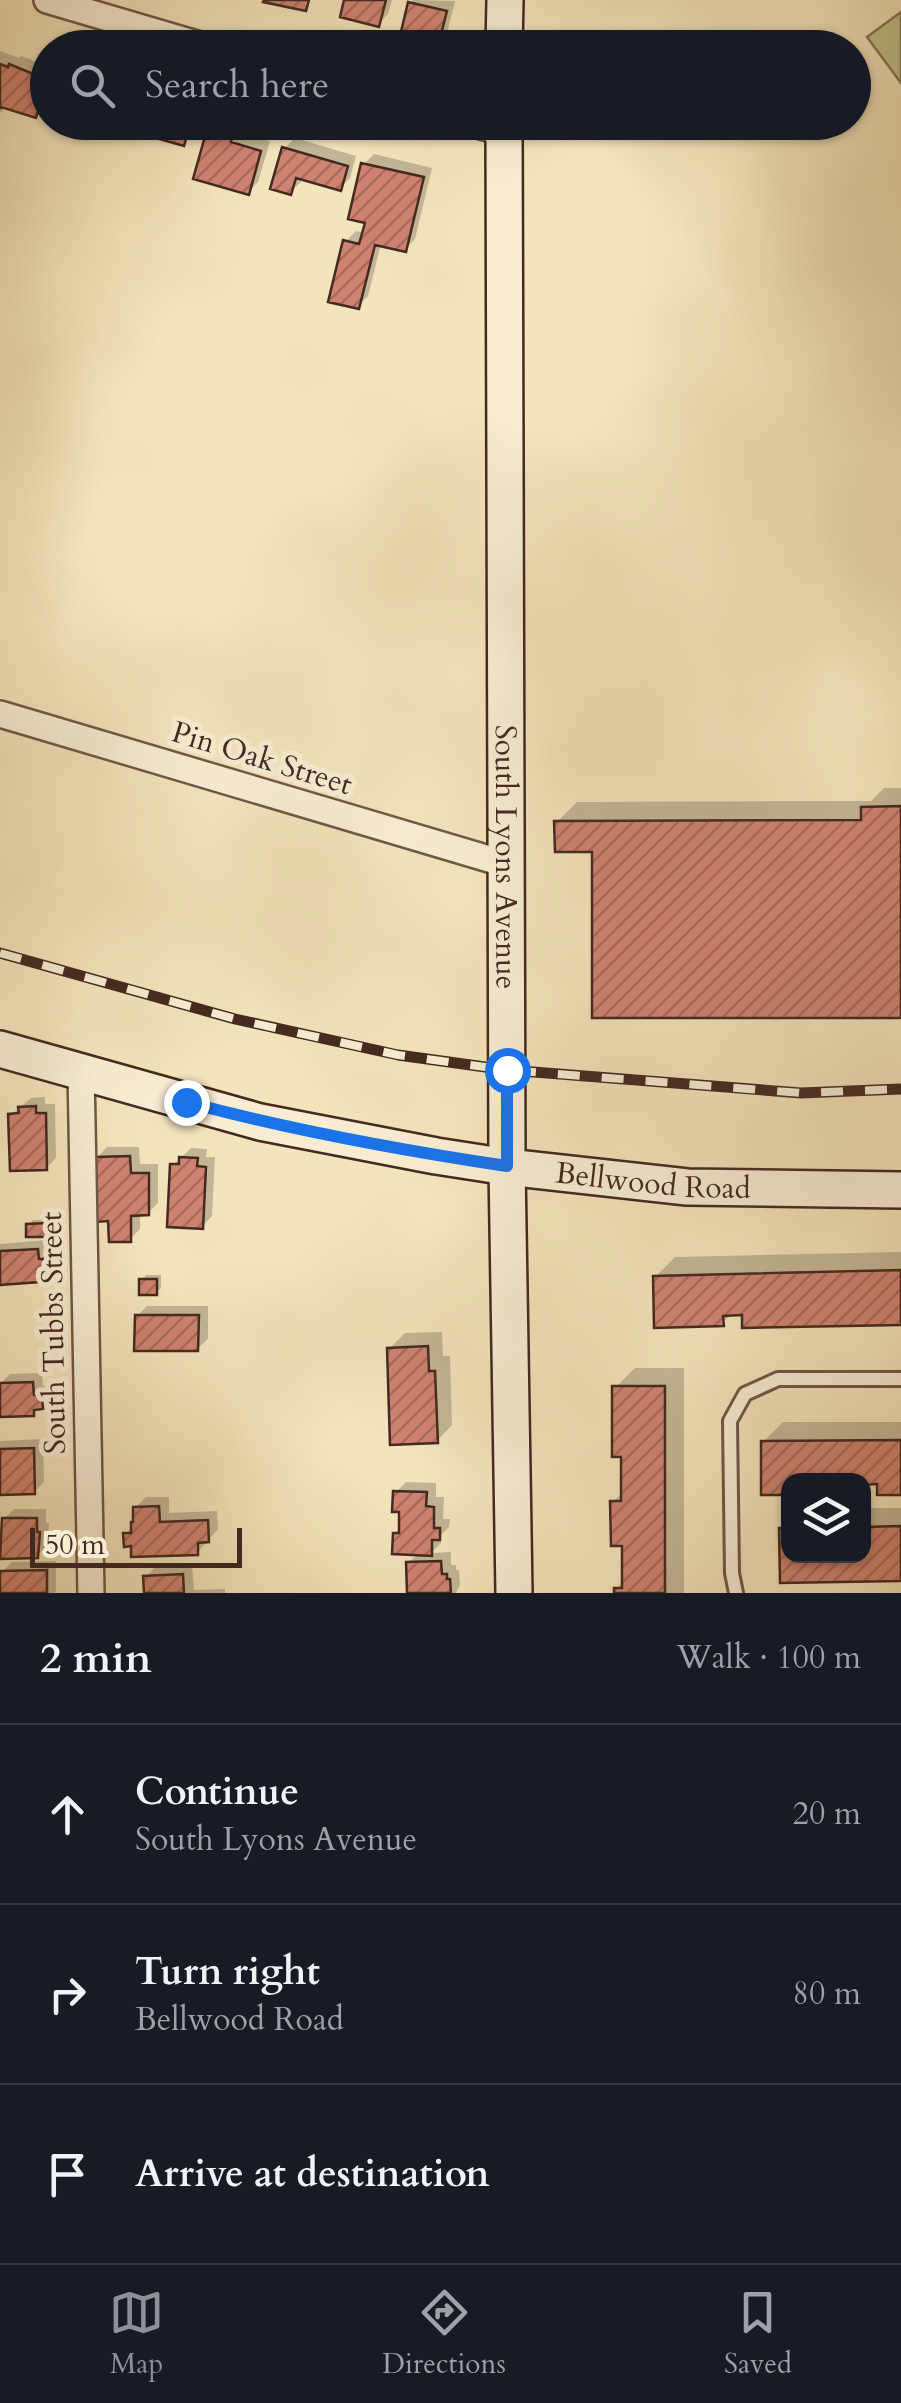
<!DOCTYPE html>
<html lang="en">
<head>
<meta charset="utf-8">
<style>
  :root { --surface:#171b24; --page:#242831; --text:#f1f3f6; --muted:#9ea1a6; --line:#363941; --accent:#8c9099 }
  body { margin:0; font-family:Cardo,serif; background:var(--page); color:var(--text) }
  .controls { position:absolute; right:30px; bottom:30px; display:grid; overflow:hidden; border-radius:20px; box-shadow:0 2px 8px #0004 }
  .controls button { width:90px; height:90px; display:grid; place-items:center; padding:0; border:0; border-bottom:2px solid var(--line); background:var(--surface); color:var(--text); font:50px sans-serif }
  .scale { position:absolute; left:30px; bottom:25px; width:212px; box-sizing:border-box; padding-left:10px; border:5px solid #43291f; border-top:0; font-size:28px; line-height:35px; white-space:nowrap; color:#43291f; -webkit-text-stroke:8px #f8edd3; paint-order:stroke }
  .stop { position:absolute; width:30px; height:30px; margin:-22px; border:8px solid #1a73e8; border-radius:50%; background:#fff }
  .stop.end { background:#1a73e8; border-color:#fff; box-shadow:0 2px 10px #0008 }
  .list { margin:0; padding:0; list-style:none }
  h2 { display:flex; justify-content:space-between; align-items:center; height:130px; margin:0; padding:0 40px; font-size:42px }
  h2 small { font-size:32px; font-weight:400; color:var(--muted) }
  .list li { display:grid; grid-template-columns:65px 1fr auto; gap:30px; align-items:center; box-sizing:border-box; height:180px; padding:0 40px; border-top:2px solid var(--line) }
  .list b { display:block; font-size:38px; white-space:nowrap }
  .list p { margin:0; font-size:32px; white-space:nowrap; color:var(--muted) }
  .list em { font-size:32px; font-style:normal; color:var(--muted) }
  .icon { flex:none; width:55px; height:55px; fill:none; stroke:currentColor; stroke-width:2; stroke-linecap:round; stroke-linejoin:round }
  .map { position:relative; flex:none; width:901px; height:1593px; overflow:hidden }
  .search { position:absolute; background:var(--surface); box-shadow:0 2px 8px #0004; left:30px; right:30px; top:30px; height:110px; display:flex; align-items:center; gap:25px; box-sizing:border-box; padding:0 35px; border-radius:55px; color:var(--muted); font-size:38px }
  .sheet { height:670px; background:var(--surface) }
  nav { display:flex; justify-content:space-around; align-items:center; box-sizing:border-box; height:140px; border-top:2px solid var(--line); background:var(--surface); font-size:28px; color:var(--muted) }
  nav a { display:grid; justify-items:center; gap:5px }
  nav .on { color:var(--accent) }
  .map>svg:first-child { display:block }
  .garden { fill:#c2c28c; stroke:#827656; stroke-width:2.5 }
  .shadow { fill:#0003 }
  .building { fill:url(#building-hatch); stroke:#43291f; stroke-width:2.5 }
  .lines { fill:none; stroke-linecap:round; stroke-linejoin:round }
  .lane-casing { stroke:#6f5846; stroke-width:18 }
  .street-casing { stroke:#6f5846; stroke-width:30 }
  .secondary-casing { stroke:#43291f; stroke-width:40 }
  .lane { stroke:#f8edd3; stroke-width:12 }
  .street { stroke:#f8edd3; stroke-width:25 }
  .secondary { stroke:#f8edd3; stroke-width:35 }
  .rail-casing { stroke:#43291f; stroke-width:11 }
  .rail { stroke:#f8edd3; stroke-width:8; stroke-dasharray:22; stroke-linecap:butt }
  .route { stroke:#1a73e8; stroke-width:12 }
  .labels { text-anchor:middle; stroke-width:10; stroke-linejoin:round; paint-order:stroke }
  .street-label { font-size:30px; fill:#43291f; stroke:#f8edd3 }
</style>
</head>
<body>
<div class="map">
<svg width="901" height="1593" viewBox="0 0 901 1593">
  <defs>
    <pattern id="building-hatch" width="6" height="6" patternUnits="userSpaceOnUse" patternTransform="scale(2.5)"><rect width="6" height="6" fill="#cf8371"/><path d="M-1 1l2-2M0 6l6-6M5 7l2-2" fill="none" stroke="#aa6b5c"/></pattern>
  </defs>
  <rect width="100%" height="100%" fill="#f4e4bc"/>
  <filter id="stains"><feTurbulence type="fractalNoise" baseFrequency=".002" numOctaves="4"/><feColorMatrix values="0 0 0 0 .2 0 0 0 0 .09 0 0 0 0 .02 0 0 0 .5 -.17"/></filter>
  <radialGradient id="worn" r=".72"><stop offset=".6" stop-color="#630" stop-opacity="0"/><stop offset="1" stop-color="#630" stop-opacity=".3"/></radialGradient>
  <path class="garden" d="M 901,12 L 901,83 L 867,37 Z"/>
  <path class="shadow" d="M 347,0 L 392,0 L 388,14 L 378,24 Z
    M 413,0 L 455,1 L 447,33 L 437,43 L 411,3 Z
    M 0,51 L 19,58 L 21,56 L 48,66 L 48,100 L 46,105 L 35,115 L 5,108 L 0,113 Z
    M 127,122 L 197,122 L 194,133 L 184,143 Z
    M 211,122 L 242,122 L 239,133 L 270,141 L 258,182 L 248,192 Z
    M 295,138 L 356,156 L 350,178 L 340,188 L 302,177 L 301,182 L 290,192 L 285,148 Z
    M 374,154 L 432,168 L 415,239 L 405,249 L 381,244 L 368,296 L 358,306 L 346,241 L 356,231 L 365,233 L 368,221 L 364,164 Z
    M 884,788 L 901,788 L 901,1015 L 594,849 L 557,822 L 577,802 L 871,801 Z
    M 45,1097 L 45,1104 L 55,1104 L 56,1158 L 46,1168 L 11,1115 L 31,1098 Z
    M 107,1147 L 139,1147 L 140,1164 L 158,1164 L 158,1203 L 148,1213 L 140,1213 L 140,1229 L 130,1239 L 97,1158 Z
    M 191,1148 L 207,1149 L 206,1157 L 215,1157 L 212,1216 L 202,1226 L 173,1165 Z
    M 33,1220 L 51,1220 L 51,1230 L 47,1234 L 29,1225 Z
    M 47,1240 L 48,1250 L 53,1250 L 53,1258 L 48,1262 L 49,1270 L 39,1280 L 0,1282 L 0,1244 Z
    M 901,1252 L 901,1322 L 744,1312 L 733,1313 L 722,1323 L 655,1277 L 675,1257 Z
    M 146,1275 L 161,1275 L 161,1288 L 156,1293 L 142,1280 Z
    M 147,1306 L 208,1306 L 208,1339 L 197,1349 L 137,1316 Z
    M 442,1332 L 443,1356 L 450,1356 L 452,1425 L 437,1441 L 389,1349 L 405,1333 Z
    M 635,1368 L 684,1368 L 684,1593 L 616,1593 L 616,1589 L 624,1581 L 624,1543 L 613,1502 L 624,1491 L 624,1455 L 615,1388 Z
    M 42,1373 L 43,1386 L 51,1386 L 52,1397 L 33,1413 L 0,1384 L 10,1374 Z
    M 783,1422 L 901,1422 L 901,1493 L 880,1482 L 864,1480 L 788,1480 L 788,1492 L 764,1492 L 763,1442 Z
    M 43,1439 L 44,1482 L 34,1492 L 0,1493 L 0,1441 Z
    M 406,1482 L 436,1483 L 436,1497 L 444,1497 L 443,1519 L 450,1519 L 449,1527 L 441,1535 L 441,1543 L 431,1553 L 451,1552 L 451,1565 L 456,1565 L 456,1570 L 459,1570 L 460,1585 L 456,1593 L 410,1593 L 408,1563 L 419,1553 L 395,1534 L 401,1528 L 402,1510 L 396,1492 Z
    M 146,1497 L 169,1497 L 169,1513 L 217,1511 L 218,1529 L 197,1553 L 133,1544 L 126,1534 L 133,1526 L 135,1508 Z
    M 864,1508 L 901,1508 L 901,1578 L 782,1580 L 782,1529 L 788,1522 L 788,1556 L 864,1556 Z
    M 14,1509 L 46,1509 L 46,1523 L 49,1523 L 47,1545 L 37,1556 L 0,1556 L 0,1531 L 4,1530 L 4,1519 Z
    M 56,1561 L 56,1591 L 54,1593 L 2,1593 L 2,1572 L 12,1562 Z
    M 192,1565 L 194,1590 L 225,1589 L 225,1593 L 146,1593 L 146,1577 L 156,1566 Z"/>
  <path class="building" d="M 264,0 L 309,0 L 306,11 L 263,2 Z
    M 344,0 L 386,0 L 379,27 L 340,17 Z
    M 408,2 L 447,11 L 438,46 L 400,36 Z
    M 0,64 L 8,67 L 9,64 L 48,80 L 36,118 L 1,107 L 0,109 Z
    M 125,122 L 191,122 L 184,146 L 123,129 Z
    M 209,122 L 236,122 L 231,142 L 261,151 L 249,195 L 193,179 Z
    M 282,147 L 348,166 L 341,191 L 296,178 L 291,195 L 270,189 Z
    M 361,163 L 424,177 L 406,252 L 375,245 L 359,309 L 328,302 L 343,240 L 359,244 L 365,223 L 348,219 Z
    M 901,806 L 901,1018 L 592,1018 L 592,852 L 555,852 L 554,821 L 861,820 L 861,807 Z
    M 36,1106 L 36,1113 L 46,1113 L 47,1170 L 10,1171 L 8,1114 L 19,1113 L 18,1107 Z
    M 130,1156 L 131,1173 L 149,1173 L 149,1215 L 131,1216 L 131,1242 L 109,1242 L 108,1221 L 96,1222 L 95,1157 Z
    M 179,1157 L 198,1158 L 197,1166 L 206,1167 L 203,1229 L 167,1227 L 170,1164 L 179,1164 Z
    M 47,1223 L 48,1237 L 26,1237 L 26,1224 Z
    M 38,1249 L 39,1259 L 43,1259 L 44,1270 L 39,1271 L 40,1282 L 0,1285 L 0,1251 Z
    M 901,1270 L 901,1325 L 742,1328 L 742,1315 L 723,1316 L 724,1326 L 654,1328 L 653,1276 Z
    M 139,1279 L 157,1279 L 157,1295 L 139,1295 Z
    M 135,1315 L 199,1315 L 198,1351 L 134,1351 Z
    M 428,1346 L 429,1371 L 435,1371 L 438,1443 L 390,1445 L 387,1348 Z
    M 33,1382 L 34,1395 L 42,1395 L 43,1409 L 34,1410 L 34,1416 L 0,1417 L 0,1383 Z
    M 612,1386 L 665,1386 L 665,1593 L 614,1593 L 614,1588 L 622,1588 L 622,1546 L 611,1546 L 610,1501 L 621,1501 L 621,1457 L 612,1457 Z
    M 901,1440 L 901,1495 L 877,1495 L 877,1484 L 864,1485 L 864,1480 L 788,1480 L 788,1495 L 761,1495 L 761,1441 Z
    M 34,1448 L 35,1494 L 0,1495 L 0,1449 Z
    M 393,1491 L 427,1492 L 426,1506 L 434,1507 L 434,1528 L 440,1528 L 440,1540 L 432,1540 L 432,1556 L 392,1554 L 393,1533 L 399,1533 L 399,1512 L 392,1512 Z
    M 159,1506 L 160,1522 L 208,1520 L 209,1542 L 198,1543 L 198,1555 L 131,1557 L 131,1546 L 124,1547 L 123,1533 L 131,1533 L 131,1522 L 133,1522 L 133,1507 Z
    M 2,1518 L 37,1518 L 37,1532 L 40,1532 L 38,1558 L 0,1559 Z
    M 901,1526 L 901,1581 L 780,1583 L 779,1528 L 788,1528 L 788,1556 L 864,1556 L 864,1527 Z
    M 441,1561 L 442,1574 L 447,1574 L 447,1579 L 450,1579 L 451,1593 L 407,1593 L 406,1562 Z
    M 47,1570 L 47,1593 L 0,1593 L 0,1571 Z
    M 183,1574 L 184,1593 L 144,1593 L 143,1576 Z"/>
  <g class="lines">
    <g class="lane-casing">
      <path id="lane" d="M 736,1593 L 732,1573 L 730,1421 L 745,1394 L 778,1379 L 901,1379"/>
    </g>
    <g class="street-casing">
      <path id="street" d="M 47,0 L 210,48
        M 468,122 L 504,133
        M 0,714 L 506,864
        M 81,1072 L 91,1593"/>
    </g>
    <g class="secondary-casing">
      <g id="secondary">
        <path d="M 504,48 L 505,0"/>
        <path id="s1" d="M 504,122 L 507,1167 L 514,1593"/>
        <path id="s2" d="M 0,1049 L 260,1122 L 436,1156 L 507,1167 L 687,1187 L 901,1190"/>
      </g>
    </g>
    <use href="#lane" class="lane"/>
    <use href="#street" class="street"/>
    <use href="#secondary" class="secondary"/>
    <g class="rail-casing">
      <path id="rail" d="M 0,953 L 235,1019 L 398,1055 L 507,1070 L 801,1093 L 901,1089"/>
    </g>
    <use href="#rail" class="rail"/>
  </g>
  <g class="lines">
    <path class="route" d="M 186,1102 C 292,1130 399,1150 507,1166 L 507,1070"/>
  </g>
  <g class="labels">
    <g class="street-label">
      <text transform="translate(262 758) rotate(17)" y="10">Pin Oak Street</text>
      <text dy="10" stroke="none"><textPath href="#s1" startOffset="735">South Lyons Avenue</textPath></text>
      <text dy="10" stroke="none"><textPath href="#s2" startOffset="668">Bellwood Road</textPath></text>
      <text transform="translate(53 1333) rotate(-91)" y="10">South Tubbs Street</text>
    </g>
  </g>
  <rect width="100%" height="100%" filter="url(#stains)"/>
  <rect width="100%" height="100%" fill="url(#worn)"/>
</svg>
<div class="controls">
<button><svg class="icon" aria-label="layers" viewBox="0 0 24 24"><path d="M12 4l9 5-9 5-9-5zM3 14l9 5 9-5"/></svg></button>
</div>
<div class="scale">50 m</div>
<div class="stop" style="left:507px;top:1070px"></div>
<div class="stop end" style="left:186px;top:1102px"></div>
<div class="search"><svg class="icon" aria-label="search" viewBox="0 0 24 24"><circle cx="10" cy="10" r="6"/><path d="M15 15l6 6"/></svg>Search here</div>
</div>
<section class="sheet">
<h2>2 min<small>Walk · 100 m</small></h2>
<ul class="list">
<li><svg class="icon" aria-label="ahead" viewBox="0 0 24 24"><path d="M12 20V5M6 11l6-6 6 6"/></svg><div><b>Continue</b><p>South Lyons Avenue</p></div><em>20 m</em></li>
<li><svg class="icon" aria-label="right" viewBox="0 0 24 24"><path d="M7 20v-9h11M14 6l5 5-5 5"/></svg><div><b>Turn right</b><p>Bellwood Road</p></div><em>80 m</em></li>
<li><svg class="icon" aria-label="arrive" viewBox="0 0 24 24"><path d="M6 21V4h12l-3 4 3 4H6"/></svg><div><b>Arrive at destination</b></div></li>
</ul>
</section>
<nav>
<a class="on"><svg class="icon" aria-label="map" viewBox="0 0 24 24"><path d="M3 6l6-2 6 2 6-2v14l-6 2-6-2-6 2zM9 4v14M15 6v14"/></svg>Map</a>
<a><svg class="icon" aria-label="directions" viewBox="0 0 24 24"><path d="M12 3l9 9-9 9-9-9zM9 14v-3h6M13 9l2 2-2 2"/></svg>Directions</a>
<a><svg class="icon" aria-label="saved" viewBox="0 0 24 24"><path d="M7 4h10v16l-5-4-5 4z"/></svg>Saved</a>
</nav>
</body>
</html>
